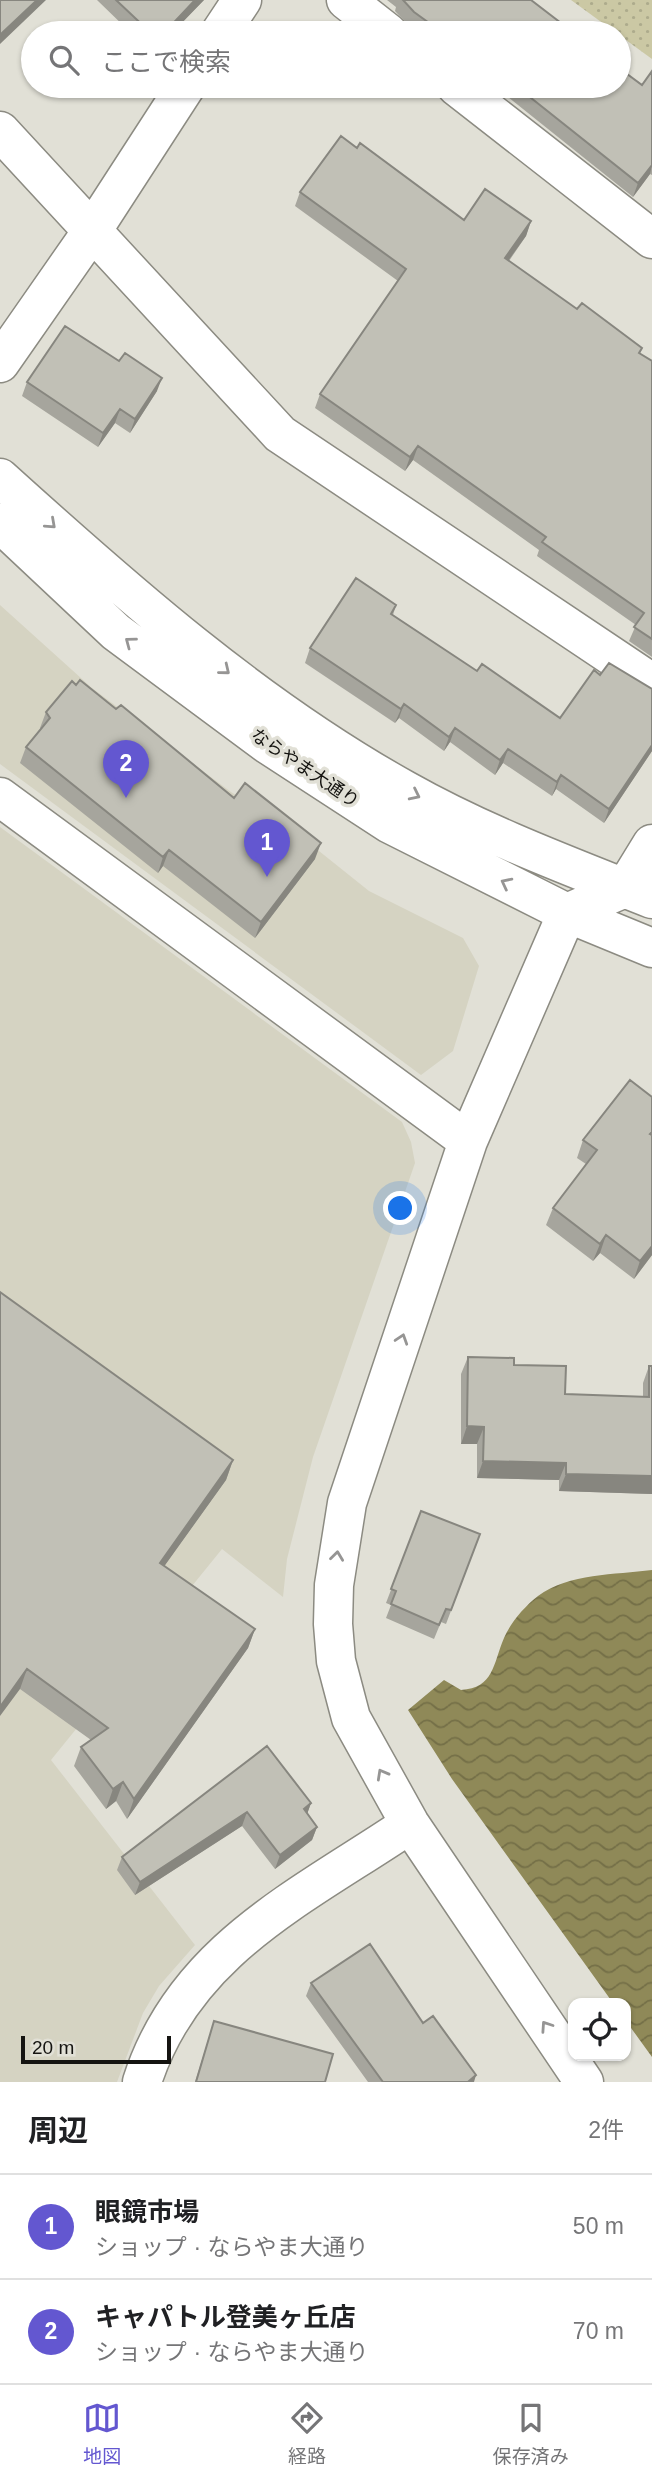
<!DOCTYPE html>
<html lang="ja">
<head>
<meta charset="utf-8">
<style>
  :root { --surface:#fff; --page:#f2f2f2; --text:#202124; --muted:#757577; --line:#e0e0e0; --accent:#6357d0 }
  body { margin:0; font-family:Arial,"Noto Sans JP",sans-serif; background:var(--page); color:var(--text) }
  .controls { position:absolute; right:21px; bottom:21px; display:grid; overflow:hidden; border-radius:14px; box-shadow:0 2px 5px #0004 }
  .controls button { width:63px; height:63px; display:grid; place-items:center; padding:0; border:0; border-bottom:2px solid var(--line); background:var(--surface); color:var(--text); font:35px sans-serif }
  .scale { position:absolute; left:21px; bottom:18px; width:150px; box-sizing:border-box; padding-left:7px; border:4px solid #151411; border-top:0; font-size:19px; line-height:24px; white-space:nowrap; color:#151411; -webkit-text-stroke:5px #e1e0d6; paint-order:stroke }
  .you { position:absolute; left:401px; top:1209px; width:24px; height:24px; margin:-18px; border:5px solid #fff; border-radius:50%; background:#1a73e8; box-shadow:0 0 0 10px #1a73e833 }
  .badge { display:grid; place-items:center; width:46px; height:46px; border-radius:50%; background:var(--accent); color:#fff; font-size:23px; font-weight:700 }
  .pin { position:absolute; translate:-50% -58px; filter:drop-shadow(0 2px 4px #0008) }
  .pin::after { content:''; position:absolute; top:37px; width:24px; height:21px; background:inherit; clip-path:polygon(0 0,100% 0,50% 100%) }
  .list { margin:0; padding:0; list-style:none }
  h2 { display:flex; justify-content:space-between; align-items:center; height:91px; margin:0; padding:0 28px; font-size:30px }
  h2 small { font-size:23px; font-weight:400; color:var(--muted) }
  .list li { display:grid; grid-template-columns:46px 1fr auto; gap:21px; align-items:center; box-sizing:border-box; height:105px; padding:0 28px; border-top:2px solid var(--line) }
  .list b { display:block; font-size:26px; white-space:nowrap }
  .list p { margin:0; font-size:23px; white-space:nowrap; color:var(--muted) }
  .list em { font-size:23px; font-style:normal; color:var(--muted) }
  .icon { flex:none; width:38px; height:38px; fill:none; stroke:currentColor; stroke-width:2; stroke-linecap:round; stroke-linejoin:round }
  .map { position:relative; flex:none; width:652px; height:2082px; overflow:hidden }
  .search { position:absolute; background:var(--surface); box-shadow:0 2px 5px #0004; left:21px; right:21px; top:21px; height:77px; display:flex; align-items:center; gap:18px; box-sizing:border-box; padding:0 24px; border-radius:38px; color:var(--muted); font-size:26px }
  .sheet { height:301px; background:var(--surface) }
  nav { display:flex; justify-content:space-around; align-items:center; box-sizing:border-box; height:98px; border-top:2px solid var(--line); background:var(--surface); font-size:19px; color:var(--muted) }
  nav a { display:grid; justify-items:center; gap:4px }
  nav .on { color:var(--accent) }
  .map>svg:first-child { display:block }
  .built { fill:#d5d3c2 }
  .green { fill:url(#green-dots) }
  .water { fill:url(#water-waves) }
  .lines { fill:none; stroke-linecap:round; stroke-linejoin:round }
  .minor-casing { stroke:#8c8b82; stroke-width:41 }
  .minor { stroke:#fff; stroke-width:38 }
  .wall { fill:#a6a59d }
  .shaded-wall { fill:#87867f }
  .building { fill:#c1c0b6; stroke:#87867f; stroke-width:2 }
  .oneway { stroke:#969594 }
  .labels { text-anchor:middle; stroke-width:7; stroke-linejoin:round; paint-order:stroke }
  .street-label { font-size:18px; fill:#151411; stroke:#e1e0d6 }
</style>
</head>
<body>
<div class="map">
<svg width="652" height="2082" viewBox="0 0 652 2082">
  <defs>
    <pattern id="green-dots" width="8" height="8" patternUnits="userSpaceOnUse" patternTransform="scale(1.75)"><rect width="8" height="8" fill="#cbc8a4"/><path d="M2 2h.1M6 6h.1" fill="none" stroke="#adab8c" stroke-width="1.8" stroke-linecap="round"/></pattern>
    <pattern id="water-waves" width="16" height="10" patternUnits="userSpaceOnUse" patternTransform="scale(1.75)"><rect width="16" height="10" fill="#8f8958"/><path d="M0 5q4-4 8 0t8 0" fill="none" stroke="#746f47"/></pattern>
  </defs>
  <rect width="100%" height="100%" fill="#e1e0d6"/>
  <path class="built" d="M 0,605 L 92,688 L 231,792 L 299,835 L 369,891 L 463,938 L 479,966 L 453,1051 L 421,1075 L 0,764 Z
    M 0,827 L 402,1122 L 411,1142 L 415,1163 L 313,1457 L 287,1559 L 283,1597 L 222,1549 L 51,1760 L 195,1945 L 159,1986 L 143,2013 L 117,2082 L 0,2082 Z"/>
  <path class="green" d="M 571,0 L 652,0 L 652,59 Z"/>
  <path class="water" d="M 652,1570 L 652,2057 L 626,2021 L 626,2003 L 613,2003 L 452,1779 L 408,1710 L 444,1680 L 461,1690 C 494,1688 493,1664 504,1638 C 511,1622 524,1607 538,1596 C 569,1573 615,1575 652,1570 Z"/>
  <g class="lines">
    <g class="minor-casing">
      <path id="minor" d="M 346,0 L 388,33
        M 220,33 L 242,0
        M 456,86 L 652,239
        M 0,131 L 280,434 L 652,683
        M 0,363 L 92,231 L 186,86
        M 0,478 C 126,592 256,707 405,790 C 483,834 569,866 652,899
        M 0,523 L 116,632 L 267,744 L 390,824 L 567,913 L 652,948
        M 0,797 L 468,1141
        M 142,2082 C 184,1950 302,1897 410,1824
        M 584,2082 L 410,1824 L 351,1718 L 336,1661 L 333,1624 L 334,1585 L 347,1503 L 468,1141 L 567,913 L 625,888 L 652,844"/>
    </g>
    <use href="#minor" class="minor"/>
  </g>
  <path class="wall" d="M 97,0 L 204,0 L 172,33 L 131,33 Z
    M 387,0 L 531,0 L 574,33 L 419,33 L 409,26 L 395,11 L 396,7 Z
    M 652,71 L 652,175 L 650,174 L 633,197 L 508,97 L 492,86 L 642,85 Z
    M 357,148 L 464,220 L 531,221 L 526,236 L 509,261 L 577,309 L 642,348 L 640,354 L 652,361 L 652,657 L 629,641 L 636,625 L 537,556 L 539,550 L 413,460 L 405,471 L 315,408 L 320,394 L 398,281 L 295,206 L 300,192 Z
    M 27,382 L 157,391 L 130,433 L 115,423 L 98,447 L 22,396 Z
    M 396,605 L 393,615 L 477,671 L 560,718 L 600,675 L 652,751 L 604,823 L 556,789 L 552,796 L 503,763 L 495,775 L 450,742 L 444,751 L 399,718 L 395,723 L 305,663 L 310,648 Z
    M 76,685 L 116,709 L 315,859 L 255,938 L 163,866 L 158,873 L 20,763 L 26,747 L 41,729 L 40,728 L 46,712 Z
    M 652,1097 L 652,1255 L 634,1279 L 600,1253 L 593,1261 L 546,1225 L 553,1208 L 586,1164 L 577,1158 L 583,1140 Z
    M 0,1292 L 233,1460 L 226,1480 L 164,1566 L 255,1629 L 248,1648 L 127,1819 L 116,1801 L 106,1809 L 74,1766 L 81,1747 L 91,1740 L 20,1689 Z
    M 468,1357 L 514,1365 L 565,1394 L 643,1397 L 643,1383 L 649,1366 L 652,1366 L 652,1494 L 559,1491 L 559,1480 L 477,1478 L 477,1444 L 461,1444 L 461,1374 Z
    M 421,1511 L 480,1534 L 446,1624 L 441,1622 L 434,1639 L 386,1618 L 391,1605 L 386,1603 Z
    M 267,1746 L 311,1803 L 307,1814 L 317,1827 L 312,1840 L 275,1869 L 242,1826 L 135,1895 L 117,1870 L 122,1857 Z
    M 311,1983 L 423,2023 L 474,2082 L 368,2082 L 306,1996 Z
    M 214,2021 L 325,2082 L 195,2082 Z"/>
  <path class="shaded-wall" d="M 37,0 L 46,0 L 0,44 L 0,35 Z
    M 195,0 L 204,0 L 172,33 L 164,33 Z
    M 652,165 L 650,174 L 633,197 L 638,183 Z
    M 531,221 L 526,236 L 500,272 L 505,258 Z
    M 162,378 L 157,391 L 130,433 L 135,419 Z
    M 120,409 L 115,423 L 98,447 L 103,433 Z
    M 418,446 L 413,460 L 405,471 L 410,457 Z
    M 404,704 L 399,718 L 395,723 L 401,709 Z
    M 455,728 L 450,742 L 444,751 L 449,737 Z
    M 652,745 L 652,751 L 604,823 L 609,809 Z
    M 508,749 L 503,763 L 495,775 L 500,760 Z
    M 561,775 L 556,789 L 552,796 L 557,782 Z
    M 321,843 L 315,859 L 255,938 L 261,922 Z
    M 169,850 L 163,866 L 158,873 L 163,857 Z
    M 606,1235 L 600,1253 L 593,1261 L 600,1244 Z
    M 652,1246 L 652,1255 L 634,1279 L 640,1261 Z
    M 467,1426 L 484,1427 L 477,1444 L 461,1444 Z
    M 233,1460 L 226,1480 L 153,1582 L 160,1563 Z
    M 483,1461 L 566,1463 L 559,1480 L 477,1478 Z
    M 566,1474 L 652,1476 L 652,1494 L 559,1491 Z
    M 255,1629 L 248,1648 L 127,1819 L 134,1799 Z
    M 27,1669 L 20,1689 L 0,1716 L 0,1707 Z
    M 123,1782 L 116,1801 L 106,1809 L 113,1789 Z
    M 311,1803 L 306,1817 L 304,1809 Z
    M 247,1812 L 242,1826 L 135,1895 L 140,1882 Z
    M 317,1827 L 312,1840 L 275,1869 L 280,1855 Z
    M 476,2075 L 474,2082 L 468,2082 L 469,2081 Z"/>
  <path class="building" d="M 0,0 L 37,0 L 0,35 Z
    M 116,0 L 195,0 L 164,33 L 151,33 Z
    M 403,0 L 531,0 L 574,33 L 443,33 L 414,12 Z
    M 619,68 L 642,85 L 652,71 L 652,165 L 638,183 L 516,86 L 619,86 Z
    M 341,136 L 357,148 L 360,143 L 464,220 L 485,189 L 531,221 L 505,258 L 577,309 L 582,303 L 642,348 L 639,353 L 652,361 L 652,639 L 634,627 L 644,613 L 542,542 L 546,537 L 418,446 L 410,457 L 320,394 L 406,269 L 300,192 Z
    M 65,326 L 119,361 L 125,353 L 162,378 L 135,419 L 120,409 L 103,433 L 27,382 Z
    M 356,578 L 396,605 L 391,614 L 477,671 L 482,664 L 560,718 L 594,670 L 600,675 L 609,663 L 652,689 L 652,745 L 609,809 L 561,775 L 557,782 L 508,749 L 500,760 L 455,728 L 449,737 L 404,704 L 401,709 L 310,648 Z
    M 80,680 L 116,709 L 121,705 L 234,798 L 245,783 L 321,843 L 261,922 L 169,850 L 163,857 L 26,747 L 50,718 L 46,712 L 72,681 L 76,685 Z
    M 630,1080 L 652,1097 L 652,1132 L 650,1134 L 652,1135 L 652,1246 L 640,1261 L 606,1235 L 600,1244 L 553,1208 L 597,1150 L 583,1140 Z
    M 0,1292 L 233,1460 L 160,1563 L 255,1629 L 134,1799 L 123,1782 L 113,1789 L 81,1747 L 108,1728 L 27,1669 L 0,1707 Z
    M 468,1357 L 514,1358 L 514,1365 L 566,1366 L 565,1394 L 649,1397 L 649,1366 L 652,1366 L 652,1476 L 566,1474 L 566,1463 L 483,1461 L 484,1427 L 467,1426 Z
    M 421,1511 L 480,1534 L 451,1610 L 446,1609 L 439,1625 L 391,1604 L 396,1591 L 391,1589 Z
    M 267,1746 L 311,1803 L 304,1809 L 317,1827 L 280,1855 L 247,1812 L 140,1882 L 122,1857 Z
    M 370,1944 L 423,2023 L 433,2016 L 476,2075 L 469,2081 L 470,2082 L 383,2082 L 311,1983 Z
    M 214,2021 L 333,2054 L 325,2082 L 196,2082 Z"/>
  <defs><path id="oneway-chevron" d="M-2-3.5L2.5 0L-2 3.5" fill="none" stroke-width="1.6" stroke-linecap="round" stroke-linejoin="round" transform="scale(1.75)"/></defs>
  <g class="oneway">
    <use href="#oneway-chevron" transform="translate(51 524) rotate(42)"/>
    <use href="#oneway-chevron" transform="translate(130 642) rotate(-143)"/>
    <use href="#oneway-chevron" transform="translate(225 670) rotate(39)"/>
    <use href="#oneway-chevron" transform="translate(415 795) rotate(26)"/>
    <use href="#oneway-chevron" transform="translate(506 883) rotate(-153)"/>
    <use href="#oneway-chevron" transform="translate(402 1339) rotate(-72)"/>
    <use href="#oneway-chevron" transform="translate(337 1556) rotate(-83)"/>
    <use href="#oneway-chevron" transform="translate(382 1774) rotate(-119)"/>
    <use href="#oneway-chevron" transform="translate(546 2026) rotate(-124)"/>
  </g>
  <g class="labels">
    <g class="street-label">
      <text transform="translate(305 768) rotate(34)" y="6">ならやま大通り</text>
    </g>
  </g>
</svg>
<div class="controls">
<button><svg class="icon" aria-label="locate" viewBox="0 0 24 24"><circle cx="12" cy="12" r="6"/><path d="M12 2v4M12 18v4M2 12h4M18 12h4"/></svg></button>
</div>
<div class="scale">20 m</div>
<div class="you"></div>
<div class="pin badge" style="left:267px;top:877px">1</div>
<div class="pin badge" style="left:126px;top:798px">2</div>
<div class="search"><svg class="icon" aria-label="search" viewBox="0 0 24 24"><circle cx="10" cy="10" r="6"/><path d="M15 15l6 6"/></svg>ここで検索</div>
</div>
<section class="sheet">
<h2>周辺<small>2件</small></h2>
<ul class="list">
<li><span class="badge">1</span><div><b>眼鏡市場</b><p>ショップ · ならやま大通り</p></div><em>50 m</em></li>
<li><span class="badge">2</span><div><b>キャパトル登美ヶ丘店</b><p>ショップ · ならやま大通り</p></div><em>70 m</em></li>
</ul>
</section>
<nav>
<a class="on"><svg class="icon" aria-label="map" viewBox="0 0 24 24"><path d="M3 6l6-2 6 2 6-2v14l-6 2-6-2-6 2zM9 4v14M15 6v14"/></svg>地図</a>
<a><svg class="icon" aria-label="directions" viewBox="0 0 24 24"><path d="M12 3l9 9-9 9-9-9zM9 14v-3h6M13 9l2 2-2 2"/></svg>経路</a>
<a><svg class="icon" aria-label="saved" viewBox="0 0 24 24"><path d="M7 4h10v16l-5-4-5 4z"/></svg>保存済み</a>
</nav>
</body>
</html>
